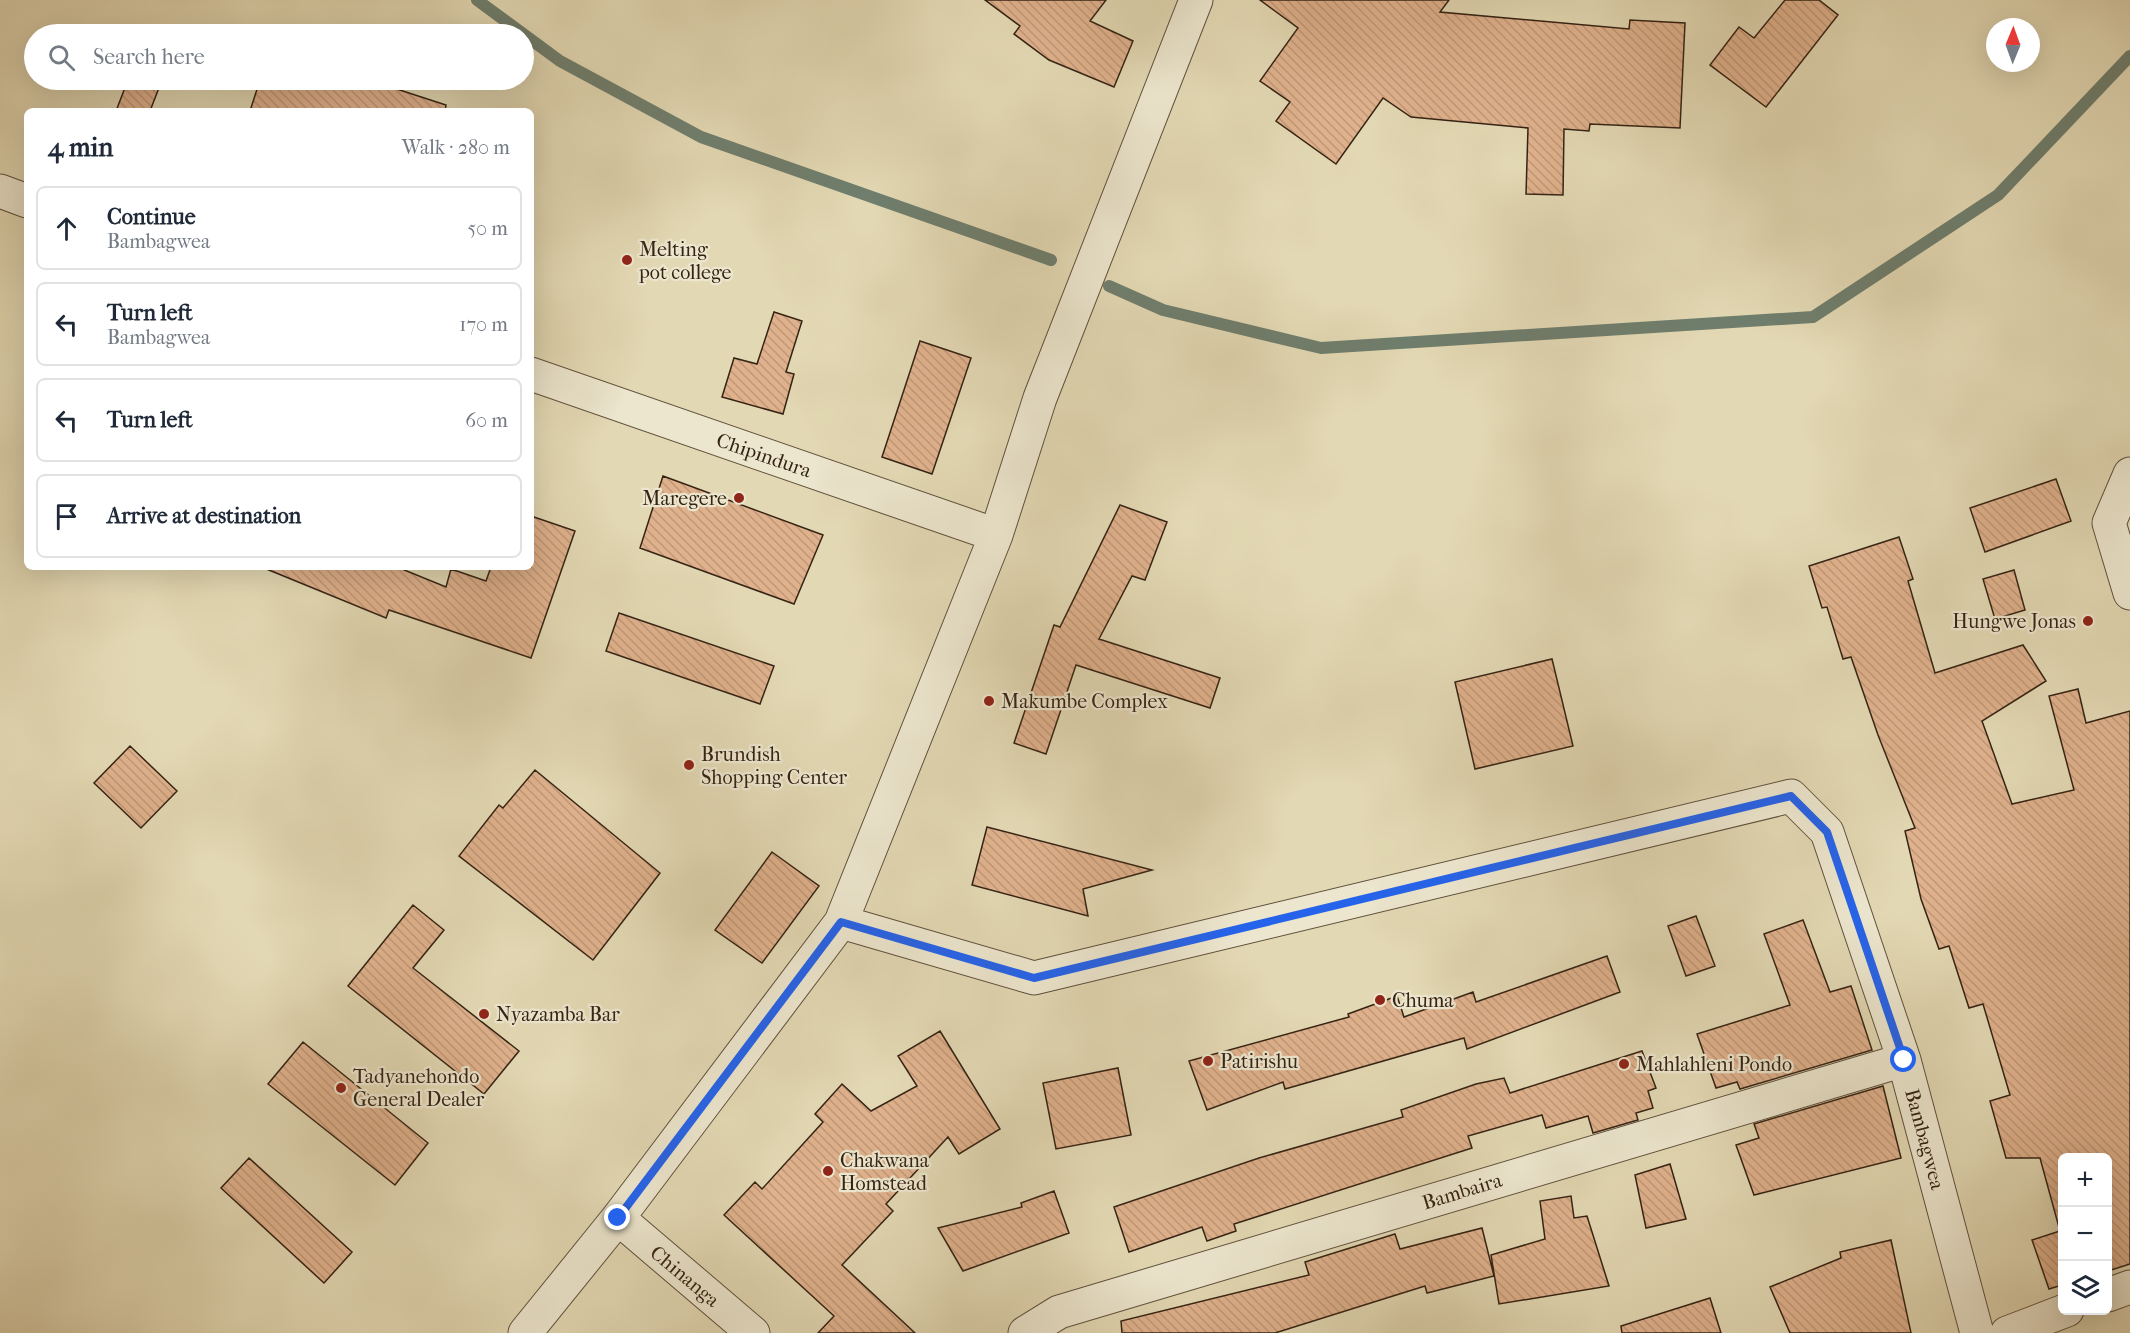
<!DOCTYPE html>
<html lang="en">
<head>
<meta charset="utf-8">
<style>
  :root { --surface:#fff; --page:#f6f6f7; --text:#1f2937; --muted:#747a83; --line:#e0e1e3 }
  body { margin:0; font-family:"IM FELL French Canon",serif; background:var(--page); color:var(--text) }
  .controls { position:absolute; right:18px; bottom:18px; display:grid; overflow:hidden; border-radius:9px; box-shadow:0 6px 24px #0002 }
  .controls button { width:54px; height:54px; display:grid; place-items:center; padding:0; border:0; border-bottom:2px solid var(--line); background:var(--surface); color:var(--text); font:30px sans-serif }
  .compass { position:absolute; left:1986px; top:18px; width:54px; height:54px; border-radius:50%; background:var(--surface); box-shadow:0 6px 24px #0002; rotate:1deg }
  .stop { position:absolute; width:18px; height:18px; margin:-14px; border:4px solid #2563eb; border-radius:50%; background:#fff }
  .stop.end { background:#2563eb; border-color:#fff; box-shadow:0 2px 6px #0008 }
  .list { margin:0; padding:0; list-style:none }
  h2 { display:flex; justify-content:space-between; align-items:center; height:78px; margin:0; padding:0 24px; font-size:26px }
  h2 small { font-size:20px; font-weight:400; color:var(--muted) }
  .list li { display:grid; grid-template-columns:39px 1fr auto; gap:18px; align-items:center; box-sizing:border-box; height:84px; margin:0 12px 12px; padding:0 12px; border:2px solid var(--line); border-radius:9px }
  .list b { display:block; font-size:22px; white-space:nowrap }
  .list p { margin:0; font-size:20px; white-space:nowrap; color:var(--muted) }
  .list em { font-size:20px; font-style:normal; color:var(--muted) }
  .icon { flex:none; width:33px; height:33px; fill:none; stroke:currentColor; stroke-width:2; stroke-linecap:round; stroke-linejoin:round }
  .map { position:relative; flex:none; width:2130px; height:1333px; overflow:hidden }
  .search { position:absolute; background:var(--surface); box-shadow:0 6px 24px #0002; left:24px; top:24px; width:510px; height:66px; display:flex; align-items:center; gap:15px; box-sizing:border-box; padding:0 21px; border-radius:33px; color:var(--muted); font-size:22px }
  .panel { position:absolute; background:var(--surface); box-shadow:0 6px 24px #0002; left:24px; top:108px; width:510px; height:462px; border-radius:9px }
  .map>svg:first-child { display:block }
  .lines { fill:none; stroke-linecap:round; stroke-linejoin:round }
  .stream { stroke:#6f7e6d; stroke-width:12 }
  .building { fill:url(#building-back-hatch); stroke:#352314; stroke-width:1.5 }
  .minor-casing { stroke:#60503c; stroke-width:35 }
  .minor { stroke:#ece6ce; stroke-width:33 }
  .route { stroke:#2563eb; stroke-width:8 }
  .poi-dot { fill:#8f2418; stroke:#ece6ce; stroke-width:2 }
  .labels { text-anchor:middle; stroke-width:4.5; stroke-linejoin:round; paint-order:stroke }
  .poi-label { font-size:20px; fill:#352314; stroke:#ece6ce; text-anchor:start }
  .street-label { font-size:20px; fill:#352314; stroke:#ece6ce }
</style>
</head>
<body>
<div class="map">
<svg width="2130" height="1333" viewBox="0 0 2130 1333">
  <defs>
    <pattern id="building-back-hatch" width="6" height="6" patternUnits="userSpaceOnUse" patternTransform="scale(1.5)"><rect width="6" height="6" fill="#dfb18c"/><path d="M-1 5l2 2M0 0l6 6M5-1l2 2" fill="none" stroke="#c09878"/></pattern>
  </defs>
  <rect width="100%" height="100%" fill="#e2d8b3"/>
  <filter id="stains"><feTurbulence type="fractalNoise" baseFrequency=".00333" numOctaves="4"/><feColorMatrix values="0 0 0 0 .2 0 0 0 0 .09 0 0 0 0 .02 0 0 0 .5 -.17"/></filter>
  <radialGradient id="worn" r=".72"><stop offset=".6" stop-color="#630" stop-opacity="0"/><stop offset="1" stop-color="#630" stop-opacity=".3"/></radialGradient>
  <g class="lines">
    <path class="stream" d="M 477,0 L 560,61 L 701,137 L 1051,260
      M 1109,286 L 1163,310 L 1321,348 L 1813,317 L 1998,195 L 2130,56"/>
  </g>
  <path class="building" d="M 985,0 L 1106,0 L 1090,21 L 1133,41 L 1114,87 L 1049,60 L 1014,34 L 1020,26 Z
    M 1260,0 L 1449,0 L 1440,12 L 1629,29 L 1630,20 L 1685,23 L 1680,128 L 1590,124 L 1589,131 L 1564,129 L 1563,195 L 1526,194 L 1528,128 L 1411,117 L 1383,98 L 1336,164 L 1276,121 L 1290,102 L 1260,81 L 1298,28 Z
    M 1785,0 L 1819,0 L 1838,15 L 1766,107 L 1710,65 L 1739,27 L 1754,38 Z
    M 128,80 L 162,80 L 150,111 L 116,111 Z
    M 260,80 L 369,80 L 446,105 L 445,111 L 250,111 Z
    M 774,312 L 802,321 L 786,372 L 794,374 L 783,414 L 722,397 L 734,358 L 757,364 Z
    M 920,341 L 971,358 L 932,474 L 882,457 Z
    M 663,476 L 823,535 L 794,604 L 640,548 Z
    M 2056,479 L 2071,521 L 1985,552 L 1970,508 Z
    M 1120,505 L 1167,522 L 1145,580 L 1132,576 L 1099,639 L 1220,678 L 1210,708 L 1076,665 L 1046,754 L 1014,743 L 1054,625 L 1060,627 Z
    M 531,516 L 575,531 L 531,658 L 389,610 L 386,618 L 264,568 L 397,567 L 446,587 L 451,569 L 486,581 L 491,567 L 531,567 Z
    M 1899,537 L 1913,579 L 1908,581 L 1935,673 L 2023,645 L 2046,681 L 1982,721 L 2012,804 L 2074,790 L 2049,696 L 2078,689 L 2086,723 L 2130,711 L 2130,1264 L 2108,1271 L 2108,1158 L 2062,1158 L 2062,1285 L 2049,1289 L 2032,1240 L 2060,1231 L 2040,1158 L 2006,1158 L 1990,1101 L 2010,1095 L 1983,1004 L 1969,1008 L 1949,946 L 1939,949 L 1921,899 L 1905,831 L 1915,828 L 1878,735 L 1851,657 L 1843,659 L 1827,607 L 1822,608 L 1809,566 Z
    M 2014,570 L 2025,610 L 1995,619 L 1983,579 Z
    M 619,613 L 774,666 L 760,704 L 606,651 Z
    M 1552,659 L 1573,746 L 1475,769 L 1455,682 Z
    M 130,746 L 177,791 L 141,828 L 94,783 Z
    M 535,770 L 660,873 L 593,960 L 459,856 L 499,805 L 503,808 Z
    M 987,827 L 1152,870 L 1083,889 L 1088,916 L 972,885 Z
    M 772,852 L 819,886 L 762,963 L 715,930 Z
    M 413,905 L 444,930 L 413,968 L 519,1051 L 484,1094 L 348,986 Z
    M 1696,916 L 1715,966 L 1686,976 L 1668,926 Z
    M 1803,920 L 1830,992 L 1851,986 L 1872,1050 L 1740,1089 L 1737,1082 L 1716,1088 L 1697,1034 L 1790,1005 L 1764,934 Z
    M 1607,956 L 1620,992 L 1467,1049 L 1464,1038 L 1285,1089 L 1283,1082 L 1207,1110 L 1189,1061 L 1349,1017 L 1348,1014 L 1397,996 L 1404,1017 L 1473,992 L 1476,1002 Z
    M 940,1031 L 1000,1129 L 959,1154 L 948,1137 L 886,1204 L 893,1211 L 842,1265 L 915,1333 L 818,1333 L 834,1316 L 724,1215 L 755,1182 L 762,1189 L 823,1122 L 815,1114 L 842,1084 L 871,1111 L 917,1086 L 898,1056 Z
    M 303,1042 L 428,1143 L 395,1185 L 268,1084 Z
    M 1642,1051 L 1656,1088 L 1648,1091 L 1653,1108 L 1636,1113 L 1638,1120 L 1593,1133 L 1588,1116 L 1546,1128 L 1542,1115 L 1468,1136 L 1472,1148 L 1234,1224 L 1236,1231 L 1207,1241 L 1202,1227 L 1129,1252 L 1114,1207 L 1259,1158 L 1403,1117 L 1401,1110 L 1476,1084 L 1504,1078 L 1510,1093 Z
    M 1118,1068 L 1131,1135 L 1056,1149 L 1043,1083 Z
    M 1883,1086 L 1901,1158 L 1754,1195 L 1736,1145 L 1759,1138 L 1754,1124 Z
    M 249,1158 L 352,1252 L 324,1283 L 221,1188 Z
    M 1670,1164 L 1686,1219 L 1646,1228 L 1635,1175 Z
    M 1054,1191 L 1069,1233 L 963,1271 L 938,1228 L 1022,1207 L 1021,1203 Z
    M 1571,1196 L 1574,1218 L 1587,1216 L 1609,1286 L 1499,1304 L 1491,1255 L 1545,1239 L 1540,1201 Z
    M 1482,1228 L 1494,1276 L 1427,1293 L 1425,1286 L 1275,1333 L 1122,1333 L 1121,1321 L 1309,1275 L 1305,1262 L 1395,1234 L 1400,1249 Z
    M 1891,1240 L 1911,1333 L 1790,1333 L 1770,1287 L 1841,1258 L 1840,1252 Z
    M 1710,1298 L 1721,1333 L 1622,1333 L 1621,1326 Z"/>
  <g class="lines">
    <g class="minor-casing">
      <path id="minor" d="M 0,191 L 27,201
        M 531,374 L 996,535
        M 2130,474 L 2109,523 L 2130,593
        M 841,922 L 1034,978 L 1791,796 L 1827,832 L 1904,1060 L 1977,1333
        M 618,1218 L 753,1333
        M 2108,1295 L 2130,1287
        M 525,1333 L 618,1218 L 841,922 L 996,535 L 1040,398 L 1196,0
        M 1025,1333 L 1059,1312 L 1904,1060
        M 2007,1333 L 2067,1310"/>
    </g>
    <use href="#minor" class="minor"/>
  </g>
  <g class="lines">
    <path class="route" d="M 618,1218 L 841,922 L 1034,978 L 1791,796 L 1827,832 L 1904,1060"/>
  </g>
  <g class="poi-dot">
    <circle cx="627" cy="260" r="6"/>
    <circle cx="739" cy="498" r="6"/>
    <circle cx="2088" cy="621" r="6"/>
    <circle cx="989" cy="701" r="6"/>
    <circle cx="689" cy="765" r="6"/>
    <circle cx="1380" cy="1000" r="6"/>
    <circle cx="484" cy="1014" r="6"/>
    <circle cx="1208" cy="1061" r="6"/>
    <circle cx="1624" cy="1064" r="6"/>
    <circle cx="341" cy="1088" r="6"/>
    <circle cx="828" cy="1171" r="6"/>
  </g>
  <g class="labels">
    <g class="poi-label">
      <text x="639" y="256">Melting<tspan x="639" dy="23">pot college</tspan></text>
      <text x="727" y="505" text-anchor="end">Maregere</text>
      <text x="2076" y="628" text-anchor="end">Hungwe Jonas</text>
      <text x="1001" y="708">Makumbe Complex</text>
      <text x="701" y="761">Brundish<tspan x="701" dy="23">Shopping Center</tspan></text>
      <text x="1392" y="1007">Chuma</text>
      <text x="496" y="1021">Nyazamba Bar</text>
      <text x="1220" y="1068">Patirishu</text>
      <text x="1636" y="1071">Mahlahleni Pondo</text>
      <text x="353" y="1083">Tadyanehondo<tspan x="353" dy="23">General Dealer</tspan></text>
      <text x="840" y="1167">Chakwana<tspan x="840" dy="23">Homstead</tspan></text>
    </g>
    <g class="street-label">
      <text transform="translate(764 455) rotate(19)" y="7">Chipindura</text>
      <text transform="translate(1925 1139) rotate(75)" y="7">Bambagwea</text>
      <text transform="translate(1462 1191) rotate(-17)" y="7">Bambaira</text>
      <text transform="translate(685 1276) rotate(40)" y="7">Chinanga</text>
    </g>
  </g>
  <rect width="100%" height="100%" filter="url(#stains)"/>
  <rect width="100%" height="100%" fill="url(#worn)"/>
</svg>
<div class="controls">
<button>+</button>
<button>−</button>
<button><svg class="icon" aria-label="layers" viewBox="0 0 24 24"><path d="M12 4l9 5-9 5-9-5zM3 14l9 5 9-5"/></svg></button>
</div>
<svg class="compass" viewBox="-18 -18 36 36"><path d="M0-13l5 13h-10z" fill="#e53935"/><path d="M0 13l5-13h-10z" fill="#747a83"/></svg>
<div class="stop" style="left:1904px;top:1060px"></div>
<div class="stop end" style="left:618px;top:1218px"></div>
<div class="search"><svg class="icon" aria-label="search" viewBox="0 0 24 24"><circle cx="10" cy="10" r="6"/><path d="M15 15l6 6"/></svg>Search here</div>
<section class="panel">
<h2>4 min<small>Walk · 280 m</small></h2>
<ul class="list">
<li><svg class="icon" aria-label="ahead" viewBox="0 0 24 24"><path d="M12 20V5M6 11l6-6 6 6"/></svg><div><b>Continue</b><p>Bambagwea</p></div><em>50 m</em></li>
<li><svg class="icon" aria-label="left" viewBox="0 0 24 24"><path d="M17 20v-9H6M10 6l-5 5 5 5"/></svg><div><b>Turn left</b><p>Bambagwea</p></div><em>170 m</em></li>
<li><svg class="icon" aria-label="left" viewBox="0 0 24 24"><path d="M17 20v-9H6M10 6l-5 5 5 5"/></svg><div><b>Turn left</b></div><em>60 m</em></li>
<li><svg class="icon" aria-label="arrive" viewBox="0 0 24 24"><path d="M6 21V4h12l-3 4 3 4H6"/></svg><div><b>Arrive at destination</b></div></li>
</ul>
</section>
</div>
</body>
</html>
